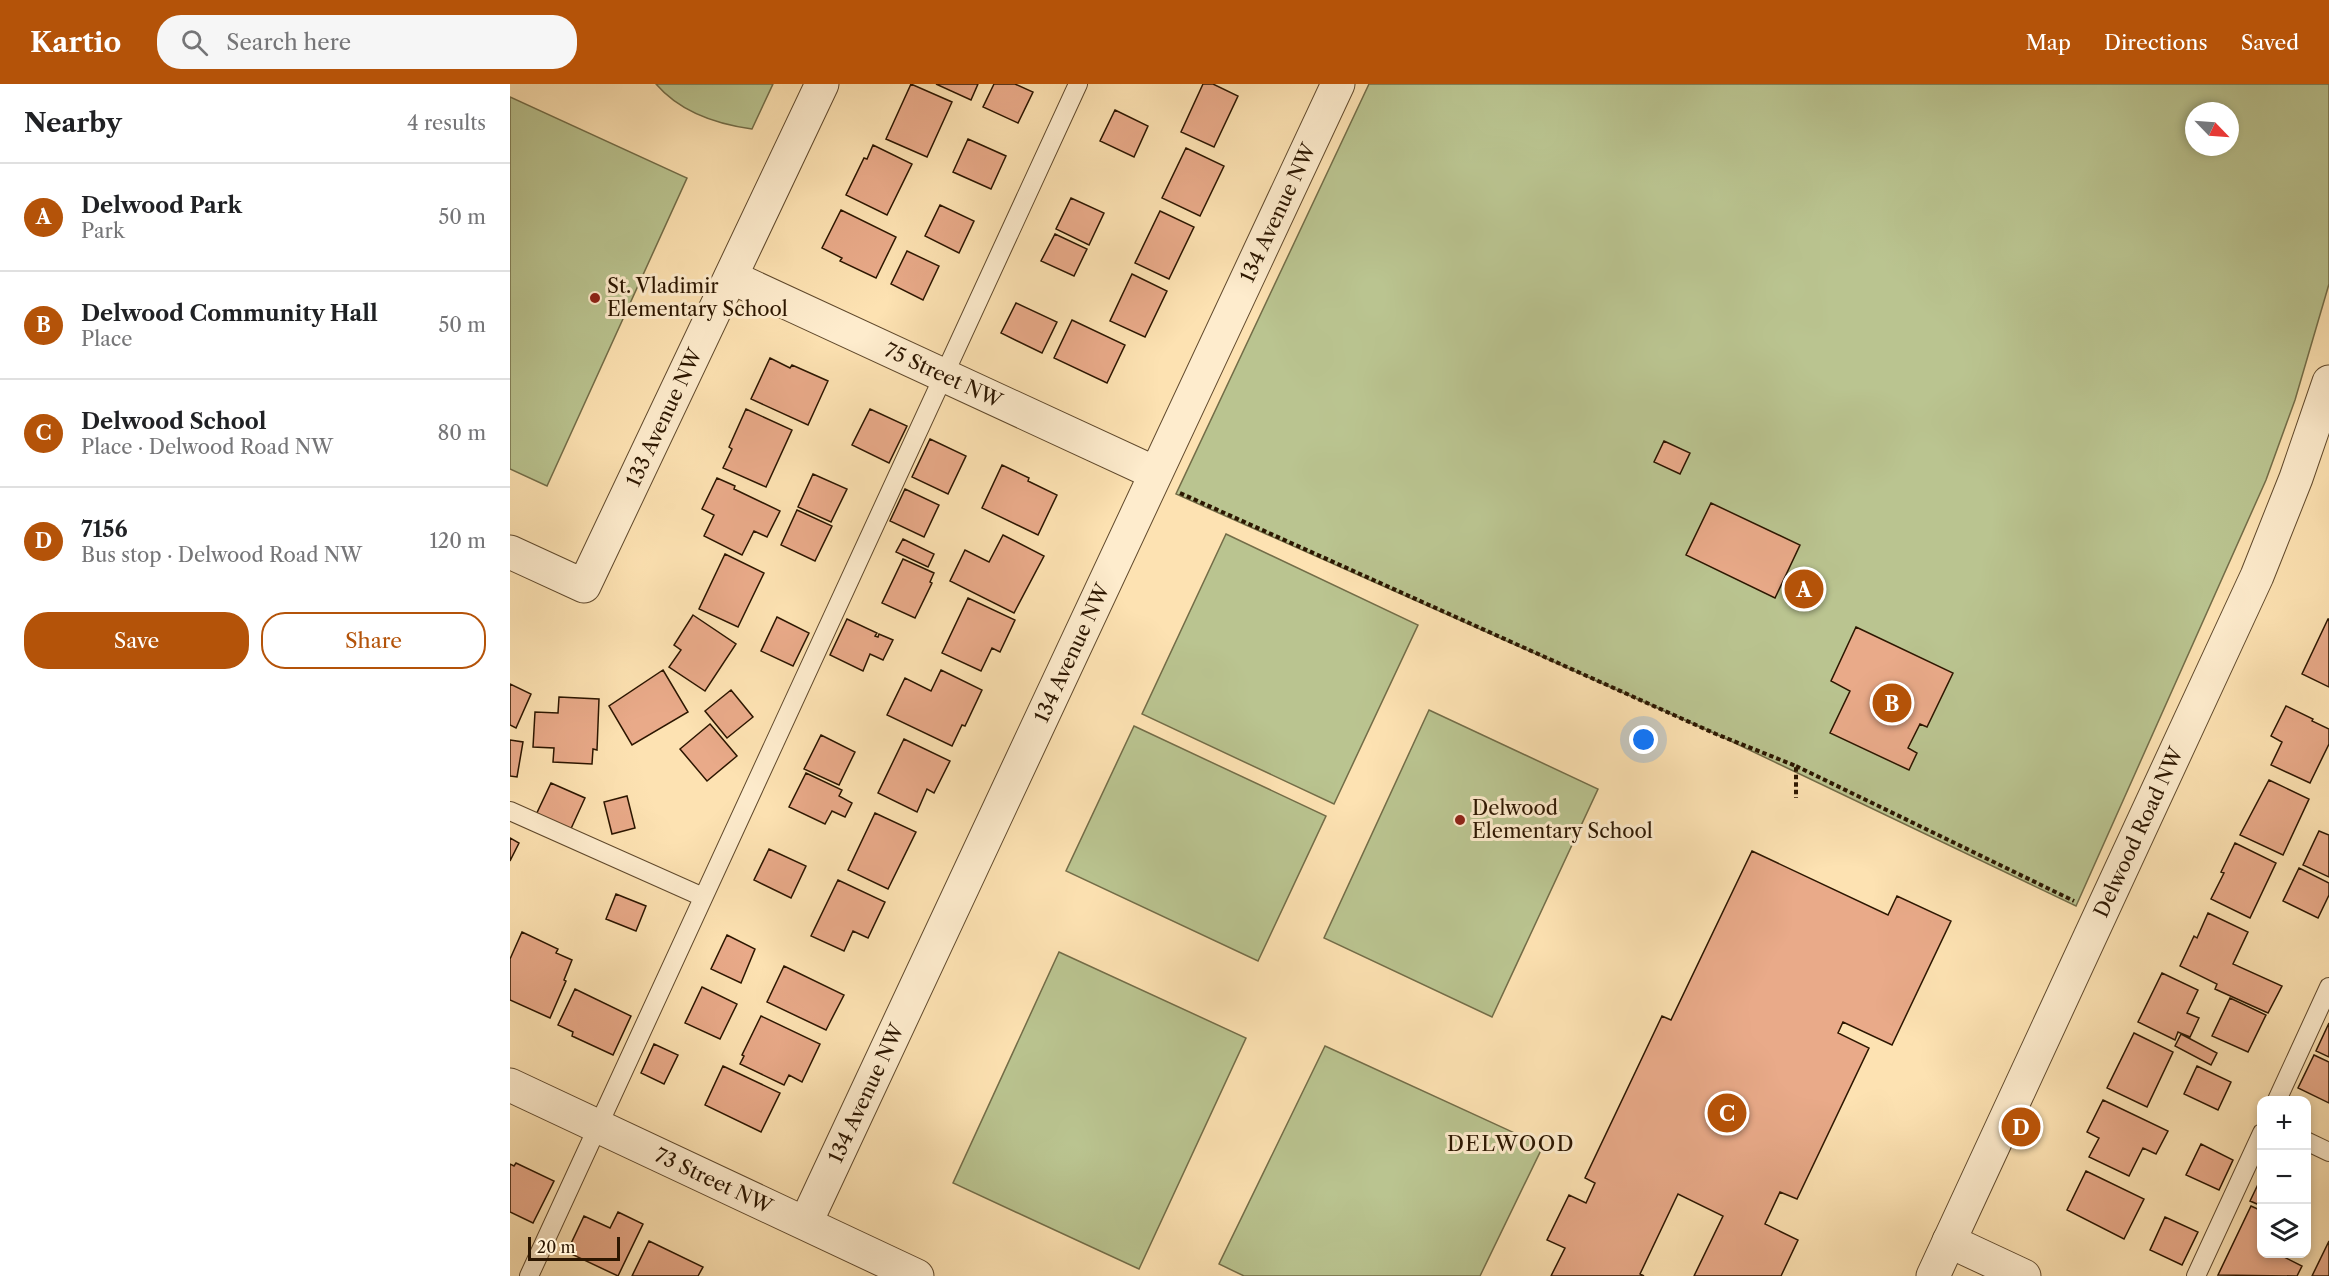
<!DOCTYPE html>
<html lang="en">
<head>
<meta charset="utf-8">
<style>
  :root { --surface:#fff; --page:#f6f6f6; --text:#202124; --muted:#757577; --line:#e0e0e0; --accent:#b45309 }
  body { margin:0; font-family:"Libre Caslon Text",serif; background:var(--page); color:var(--text) }
  .controls { position:absolute; right:18px; bottom:18px; display:grid; overflow:hidden; border-radius:12px; box-shadow:0 3px 9px #0003 }
  .controls button { width:54px; height:54px; display:grid; place-items:center; padding:0; border:0; border-bottom:2px solid var(--line); background:var(--surface); color:var(--text); font:30px sans-serif }
  .compass { position:absolute; left:1675px; top:18px; width:54px; height:54px; border-radius:50%; background:var(--surface); box-shadow:0 3px 9px #0003; rotate:115deg }
  .scale { position:absolute; left:18px; bottom:15px; width:92px; box-sizing:border-box; padding-left:6px; border:3px solid #2c1600; border-top:0; font-size:16px; line-height:21px; white-space:nowrap; color:#2c1600; -webkit-text-stroke:4px #feeccd; paint-order:stroke }
  .you { position:absolute; left:1134px; top:656px; width:21px; height:21px; margin:-15px; border:4px solid #fff; border-radius:50%; background:#1a73e8; box-shadow:0 0 0 9px #1a73e833 }
  .badge { display:grid; place-items:center; width:39px; height:39px; border-radius:50%; background:var(--accent); color:#fff; font-size:20px; font-weight:700 }
  .pin { position:absolute; translate:-50% -50%; border:3px solid #fff; box-shadow:0 2px 6px #0006 }
  .list { margin:0; padding:0; list-style:none }
  h2 { display:flex; justify-content:space-between; align-items:center; height:78px; margin:0; padding:0 24px; font-size:26px }
  h2 small { font-size:20px; font-weight:400; color:var(--muted) }
  .list li { display:grid; grid-template-columns:39px 1fr auto; gap:18px; align-items:center; box-sizing:border-box; height:108px; padding:0 24px; border-top:2px solid var(--line) }
  .list b { display:block; font-size:22px; white-space:nowrap }
  .list p { margin:0; font-size:20px; white-space:nowrap; color:var(--muted) }
  .list em { font-size:20px; font-style:normal; color:var(--muted) }
  .actions { display:flex; gap:12px; padding:18px 24px }
  .actions a { flex:1; padding:14px 0; border:2px solid var(--accent); border-radius:24px; text-align:center; font-size:21px; color:var(--accent) }
  .actions .main { background:var(--accent); color:#fff }
  .icon { flex:none; width:33px; height:33px; fill:none; stroke:currentColor; stroke-width:2; stroke-linecap:round; stroke-linejoin:round }
  .map { position:relative; flex:none; width:1819px; height:1192px; overflow:hidden }
  header { display:flex; align-items:center; gap:36px; box-sizing:border-box; height:84px; padding:0 30px; background:var(--accent); color:#fff }
  header strong { font-size:28px }
  nav { display:flex; gap:33px; margin-inline-start:auto; font-size:21px }
  .search { width:420px; height:54px; background:var(--page); display:flex; align-items:center; gap:15px; box-sizing:border-box; padding:0 21px; border-radius:24px; color:var(--muted); font-size:22px }
  main { display:flex }
  aside { flex:1; background:var(--surface) }
  .map>svg:first-child { display:block }
  .green { fill:#bac490; stroke:#736d48; stroke-width:1.5; fill-rule:evenodd }
  .building { fill:#e9aa89; stroke:#2c1600; stroke-width:1.5 }
  .lines { fill:none; stroke-linecap:round; stroke-linejoin:round }
  .service-casing { stroke:#60492c; stroke-width:20 }
  .minor-casing { stroke:#60492c; stroke-width:35 }
  .tertiary-casing { stroke:#60492c; stroke-width:35 }
  .path { stroke:#2c1600; stroke-width:4; stroke-dasharray:4.5 3; stroke-linecap:butt }
  .service { stroke:#feeccd; stroke-width:18 }
  .minor { stroke:#feeccd; stroke-width:33 }
  .tertiary { stroke:#feeccd; stroke-width:33 }
  .poi-dot { fill:#8f2418; stroke:#feeccd; stroke-width:2 }
  .labels { text-anchor:middle; stroke-width:6; stroke-linejoin:round; paint-order:stroke }
  .street-label { font-size:20px; fill:#2c1600; stroke:#feeccd }
  .poi-label { font-size:20px; fill:#2c1600; stroke:#feeccd; text-anchor:start }
  .neighbourhood-label { font-size:21px; letter-spacing:1.5px; fill:#2c1600; stroke:#feeccd }
</style>
</head>
<body>
<header>
<strong>Kartio</strong>
<div class="search"><svg class="icon" aria-label="search" viewBox="0 0 24 24"><circle cx="10" cy="10" r="6"/><path d="M15 15l6 6"/></svg>Search here</div>
<nav><a>Map</a><a>Directions</a><a>Saved</a></nav>
</header>
<main>
<aside>
<h2>Nearby<small>4 results</small></h2>
<ul class="list">
<li><span class="badge">A</span><div><b>Delwood Park</b><p>Park</p></div><em>50 m</em></li>
<li><span class="badge">B</span><div><b>Delwood Community Hall</b><p>Place</p></div><em>50 m</em></li>
<li><span class="badge">C</span><div><b>Delwood School</b><p>Place · Delwood Road NW</p></div><em>80 m</em></li>
<li><span class="badge">D</span><div><b>7156</b><p>Bus stop · Delwood Road NW</p></div><em>120 m</em></li>
</ul>
<div class="actions"><a class="main">Save</a><a>Share</a></div>
</aside>
<div class="map">
<svg width="1819" height="1192" viewBox="0 0 1819 1192">
  <rect width="100%" height="100%" fill="#fde2b2"/>
  <filter id="stains"><feTurbulence type="fractalNoise" baseFrequency=".00333" numOctaves="4"/><feColorMatrix values="0 0 0 0 .2 0 0 0 0 .09 0 0 0 0 .02 0 0 0 .5 -.17"/></filter>
  <radialGradient id="worn" r=".72"><stop offset=".6" stop-color="#630" stop-opacity="0"/><stop offset="1" stop-color="#630" stop-opacity=".3"/></radialGradient>
  <path class="green" d="M 146,0 L 263,0 L 242,45 C 206,40 170,28 146,0 Z
    M 859,0 L 1819,0 L 1819,200 L 1785,316 L 1756,396 L 1566,822 L 1206,650 L 666,410 ZM 1684,27 L 1720,27 L 1720,63 L 1684,63 Z
    M 0,13 L 177,94 L 37,402 L 0,385 Z
    M 716,450 L 908,541 L 824,720 L 632,630 Z
    M 919,626 L 1088,705 L 982,933 L 814,854 Z
    M 624,642 L 816,732 L 748,877 L 556,787 Z
    M 549,868 L 736,954 L 629,1185 L 443,1099 Z
    M 815,962 L 1033,1062 L 970,1192 L 734,1192 L 709,1180 Z"/>
  <path class="building" d="M 401,0 L 442,18 L 417,73 L 376,55 Z
    M 426,0 L 468,0 L 461,16 Z
    M 484,0 L 505,0 L 523,8 L 508,39 L 473,23 Z
    M 693,0 L 703,0 L 728,12 L 704,63 L 671,48 Z
    M 605,26 L 638,42 L 624,73 L 590,57 Z
    M 458,55 L 496,72 L 481,105 L 443,88 Z
    M 363,61 L 402,80 L 377,131 L 336,111 L 354,74 L 357,75 Z
    M 676,64 L 714,82 L 690,132 L 652,114 Z
    M 561,114 L 594,129 L 579,161 L 546,145 Z
    M 430,121 L 464,137 L 449,169 L 415,152 Z
    M 331,126 L 386,153 L 366,194 L 330,177 L 332,174 L 312,164 Z
    M 650,127 L 684,143 L 659,195 L 625,179 Z
    M 545,150 L 577,165 L 564,192 L 531,177 Z
    M 397,167 L 429,182 L 413,216 L 381,200 Z
    M 622,190 L 657,207 L 635,253 L 600,237 Z
    M 506,219 L 547,238 L 532,269 L 491,249 Z
    M 562,236 L 615,261 L 597,299 L 544,274 Z
    M 260,274 L 280,284 L 282,281 L 318,297 L 298,341 L 241,315 Z
    M 236,325 L 282,346 L 256,403 L 213,384 L 222,365 L 219,363 Z
    M 360,325 L 397,342 L 379,379 L 342,361 Z
    M 420,355 L 456,372 L 438,410 L 402,393 Z
    M 1154,357 L 1180,369 L 1170,390 L 1144,378 Z
    M 492,381 L 519,394 L 518,397 L 547,411 L 528,451 L 472,424 Z
    M 303,390 L 337,405 L 321,438 L 288,423 Z
    M 207,394 L 225,402 L 224,405 L 270,427 L 257,453 L 244,447 L 232,471 L 194,452 L 204,431 L 192,425 Z
    M 395,405 L 429,421 L 414,453 L 380,437 Z
    M 1201,419 L 1290,461 L 1265,514 L 1176,471 Z
    M 287,426 L 322,442 L 305,477 L 271,461 Z
    M 493,451 L 534,472 L 504,529 L 440,497 L 455,466 L 479,478 Z
    M 393,455 L 424,470 L 418,483 L 386,468 Z
    M 215,470 L 254,489 L 228,543 L 189,525 Z
    M 393,475 L 424,489 L 420,498 L 422,499 L 405,534 L 372,519 Z
    M 458,514 L 505,536 L 490,568 L 482,564 L 471,587 L 432,569 Z
    M 183,531 L 226,560 L 195,607 L 159,583 L 171,566 L 164,561 Z
    M 267,533 L 299,549 L 283,582 L 251,567 Z
    M 337,535 L 367,549 L 365,552 L 368,553 L 369,550 L 383,556 L 373,576 L 360,570 L 353,587 L 320,571 Z
    M 1818,535 L 1819,535 L 1819,603 L 1792,590 Z
    M 1346,543 L 1443,589 L 1417,643 L 1410,640 L 1398,664 L 1407,669 L 1399,686 L 1320,649 L 1340,607 L 1321,597 Z
    M 153,586 L 178,628 L 122,661 L 99,622 Z
    M 431,586 L 472,606 L 455,642 L 452,641 L 442,662 L 377,631 L 395,594 L 421,607 Z
    M 0,600 L 21,610 L 6,644 L 0,641 Z
    M 221,606 L 243,633 L 217,654 L 195,627 Z
    M 49,613 L 89,615 L 87,666 L 83,665 L 82,680 L 43,678 L 44,664 L 23,663 L 25,628 L 48,629 Z
    M 1776,622 L 1803,635 L 1802,637 L 1819,645 L 1819,660 L 1800,699 L 1761,681 L 1772,658 L 1761,652 Z
    M 200,640 L 227,672 L 197,697 L 170,665 Z
    M 311,651 L 345,668 L 329,701 L 294,685 Z
    M 394,655 L 440,677 L 424,709 L 417,705 L 407,728 L 368,709 Z
    M 0,656 L 13,658 L 7,693 L 0,692 Z
    M 296,689 L 332,706 L 329,712 L 342,719 L 335,733 L 322,727 L 315,740 L 279,723 Z
    M 1759,696 L 1799,715 L 1773,771 L 1730,751 Z
    M 41,699 L 75,714 L 59,749 L 25,733 Z
    M 117,712 L 125,744 L 102,750 L 94,718 Z
    M 365,729 L 406,748 L 378,805 L 338,786 Z
    M 1809,747 L 1819,751 L 1819,793 L 1793,781 Z
    M 0,754 L 9,759 L 0,777 Z
    M 1725,759 L 1766,779 L 1740,834 L 1701,815 L 1714,789 L 1711,788 Z
    M 259,765 L 296,782 L 281,814 L 244,796 Z
    M 1242,767 L 1378,831 L 1387,812 L 1441,837 L 1382,961 L 1333,938 L 1328,949 L 1359,964 L 1287,1115 L 1270,1108 L 1255,1140 L 1288,1156 L 1271,1192 L 1184,1192 L 1213,1132 L 1168,1110 L 1130,1190 L 1134,1192 L 1041,1192 L 1055,1164 L 1037,1156 L 1059,1111 L 1076,1119 L 1085,1099 L 1075,1094 L 1152,932 L 1161,936 Z
    M 1789,784 L 1819,799 L 1819,811 L 1808,834 L 1773,817 Z
    M 328,796 L 375,818 L 358,854 L 343,847 L 334,867 L 301,852 Z
    M 106,810 L 136,822 L 126,847 L 96,835 Z
    M 1698,829 L 1738,848 L 1723,880 L 1772,902 L 1758,929 L 1705,905 L 1707,900 L 1670,882 L 1684,852 L 1687,854 Z
    M 12,848 L 48,865 L 46,869 L 62,876 L 54,896 L 56,897 L 40,934 L 0,916 L 0,875 Z
    M 217,851 L 245,865 L 231,899 L 201,885 Z
    M 274,882 L 334,911 L 316,946 L 257,918 Z
    M 1652,889 L 1688,906 L 1677,929 L 1689,934 L 1680,953 L 1668,948 L 1665,956 L 1628,938 Z
    M 192,903 L 227,920 L 210,955 L 175,939 Z
    M 65,905 L 121,932 L 103,971 L 62,952 L 63,948 L 48,941 Z
    M 1720,914 L 1756,931 L 1738,968 L 1702,952 Z
    M 251,932 L 310,960 L 292,998 L 279,991 L 274,1001 L 230,980 L 234,972 L 232,971 Z
    M 1819,939 L 1819,973 L 1806,967 Z
    M 1624,949 L 1663,968 L 1637,1023 L 1597,1004 Z
    M 1671,950 L 1707,969 L 1701,981 L 1665,962 Z
    M 144,960 L 168,971 L 154,1000 L 131,989 Z
    M 1804,971 L 1819,978 L 1819,1019 L 1788,1004 Z
    M 213,982 L 270,1009 L 251,1048 L 195,1021 Z
    M 1687,982 L 1721,998 L 1708,1026 L 1674,1010 Z
    M 1593,1016 L 1658,1047 L 1646,1070 L 1633,1064 L 1619,1092 L 1579,1073 L 1589,1054 L 1577,1048 Z
    M 1691,1060 L 1723,1076 L 1709,1106 L 1676,1091 Z
    M 6,1079 L 44,1097 L 23,1139 L 0,1128 L 0,1080 L 4,1082 Z
    M 1576,1087 L 1634,1115 L 1614,1155 L 1557,1126 Z
    M 1752,1092 L 1752,1122 L 1740,1117 Z
    M 1741,1122 L 1752,1127 L 1752,1170 L 1768,1170 L 1792,1182 L 1787,1192 L 1708,1191 Z
    M 108,1128 L 133,1140 L 108,1192 L 57,1168 L 74,1132 L 100,1144 Z
    M 1655,1133 L 1688,1148 L 1672,1181 L 1640,1166 Z
    M 139,1157 L 193,1183 L 188,1192 L 122,1192 Z
    M 1819,1157 L 1819,1192 L 1802,1192 Z"/>
  <g class="lines">
    <g class="service-casing">
      <path id="service" d="M 0,727 L 193,813
        M 1767,1016 L 1819,903
        M 1796,1057 L 1819,1068
        M 19,1192 L 568,0
        M 1686,1192 L 1752,1049"/>
    </g>
    <g class="minor-casing">
      <g id="minor">
        <path id="s1" d="M 221,193 L 645,389"/>
        <path id="s2" d="M 0,468 L 74,502 L 312,0"/>
        <path id="s3" d="M 0,1001 L 407,1192"/>
        <path id="s4" d="M 296,1138 L 828,0"/>
      </g>
    </g>
    <g class="tertiary-casing">
      <g id="tertiary">
        <path d="M 1439,1157 L 1514,1192"/>
        <path id="s5" d="M 1423,1192 L 1747,492 L 1786,394 L 1819,298"/>
      </g>
    </g>
    <path class="path" d="M 670,409 L 1206,650 L 1286,682 L 1286,714
      M 1286,682 L 1564,817"/>
    <use href="#service" class="service"/>
    <use href="#minor" class="minor"/>
    <use href="#tertiary" class="tertiary"/>
  </g>
  <g class="poi-dot">
    <circle cx="85" cy="214" r="6"/>
    <circle cx="950" cy="736" r="6"/>
  </g>
  <g class="labels">
    <g class="street-label">
      <text dy="7" stroke="none"><textPath href="#s4" startOffset="1114">134 Avenue NW</textPath></text>
      <text dy="7" stroke="none"><textPath href="#s1" startOffset="234">75 Street NW</textPath></text>
      <text dy="7" stroke="none"><textPath href="#s2" startOffset="268">133 Avenue NW</textPath></text>
      <text dy="7" stroke="none"><textPath href="#s4" startOffset="628">134 Avenue NW</textPath></text>
      <text dy="7" stroke="none"><textPath href="#s5" startOffset="489">Delwood Road NW</textPath></text>
      <text dy="7" stroke="none"><textPath href="#s4" startOffset="142">134 Avenue NW</textPath></text>
      <text dy="7" stroke="none"><textPath href="#s3" startOffset="225">73 Street NW</textPath></text>
    </g>
    <g class="poi-label">
      <text x="97" y="209">St. Vladimir<tspan x="97" dy="23">Elementary School</tspan></text>
      <text x="962" y="731">Delwood<tspan x="962" dy="23">Elementary School</tspan></text>
    </g>
    <g class="neighbourhood-label">
      <text x="1001" y="1067">DELWOOD</text>
    </g>
  </g>
  <rect width="100%" height="100%" filter="url(#stains)"/>
  <rect width="100%" height="100%" fill="url(#worn)"/>
</svg>
<div class="controls">
<button>+</button>
<button>−</button>
<button><svg class="icon" aria-label="layers" viewBox="0 0 24 24"><path d="M12 4l9 5-9 5-9-5zM3 14l9 5 9-5"/></svg></button>
</div>
<svg class="compass" viewBox="-18 -18 36 36"><path d="M0-13l5 13h-10z" fill="#e53935"/><path d="M0 13l5-13h-10z" fill="#757577"/></svg>
<div class="scale">20 m</div>
<div class="you"></div>
<div class="pin badge" style="left:1294px;top:505px">A</div>
<div class="pin badge" style="left:1382px;top:619px">B</div>
<div class="pin badge" style="left:1217px;top:1029px">C</div>
<div class="pin badge" style="left:1511px;top:1043px">D</div>
</div>
</main>
</body>
</html>
